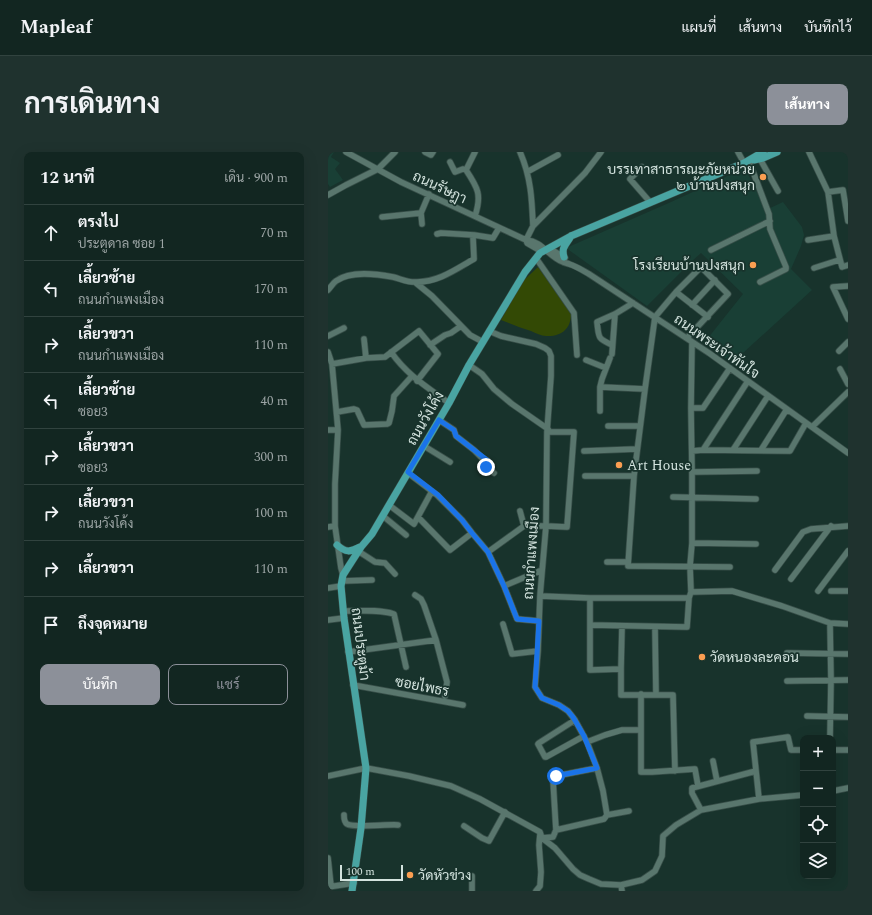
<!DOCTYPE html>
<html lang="th">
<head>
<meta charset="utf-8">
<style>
  :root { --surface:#122621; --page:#1f322e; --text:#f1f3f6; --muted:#9ca5a5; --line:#31433f; --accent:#8c9099 }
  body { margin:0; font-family:Spectral,Sarabun,serif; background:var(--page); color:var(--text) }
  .controls { position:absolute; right:12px; bottom:12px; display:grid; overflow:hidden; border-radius:8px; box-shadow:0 4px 16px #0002 }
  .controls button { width:36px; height:36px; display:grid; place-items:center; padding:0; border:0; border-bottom:1px solid var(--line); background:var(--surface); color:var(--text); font:20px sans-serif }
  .scale { position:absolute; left:12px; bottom:10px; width:63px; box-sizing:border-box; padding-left:4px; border:2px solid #d3e3de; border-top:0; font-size:11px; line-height:14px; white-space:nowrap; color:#d3e3de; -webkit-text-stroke:3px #18332c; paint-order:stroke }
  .stop { position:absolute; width:12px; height:12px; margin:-9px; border:3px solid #1a73e8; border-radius:50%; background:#fff }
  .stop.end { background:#1a73e8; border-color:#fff; box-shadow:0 1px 4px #0008 }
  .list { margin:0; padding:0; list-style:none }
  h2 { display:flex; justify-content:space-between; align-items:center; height:52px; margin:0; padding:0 16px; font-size:17px }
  h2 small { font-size:13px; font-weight:400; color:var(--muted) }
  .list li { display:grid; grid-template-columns:26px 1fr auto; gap:12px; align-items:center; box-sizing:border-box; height:56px; padding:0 16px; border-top:1px solid var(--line) }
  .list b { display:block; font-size:15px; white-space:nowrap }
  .list p { margin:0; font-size:13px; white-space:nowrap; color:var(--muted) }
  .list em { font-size:13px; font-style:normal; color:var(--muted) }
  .actions { display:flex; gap:8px; padding:12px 16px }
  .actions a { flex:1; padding:9px 0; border:1px solid var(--accent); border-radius:8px; text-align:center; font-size:14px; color:var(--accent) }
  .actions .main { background:var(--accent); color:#fff }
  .icon { flex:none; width:22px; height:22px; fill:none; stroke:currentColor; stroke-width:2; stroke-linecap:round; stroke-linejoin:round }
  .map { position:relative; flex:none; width:520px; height:739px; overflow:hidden; border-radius:8px }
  header { display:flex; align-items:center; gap:24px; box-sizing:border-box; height:56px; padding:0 20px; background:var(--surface); border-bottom:1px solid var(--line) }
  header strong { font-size:19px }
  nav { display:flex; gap:22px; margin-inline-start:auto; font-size:14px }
  .intro { display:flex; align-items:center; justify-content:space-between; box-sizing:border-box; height:96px; padding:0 24px }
  h1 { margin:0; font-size:28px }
  .button { padding:10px 18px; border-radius:8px; background:var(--accent); color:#fff; font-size:14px; font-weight:700 }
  main { display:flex; gap:24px; padding:0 24px }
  aside { flex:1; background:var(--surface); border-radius:8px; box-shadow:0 4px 16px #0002 }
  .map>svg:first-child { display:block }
  .built { fill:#193f35 }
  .green { fill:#334905 }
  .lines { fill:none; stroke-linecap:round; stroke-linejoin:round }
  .minor-casing { stroke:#384f49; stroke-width:7 }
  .major-casing { stroke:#384f49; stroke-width:8 }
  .minor { stroke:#59766d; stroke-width:5.5 }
  .major { stroke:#49a4a2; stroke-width:7 }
  .route { stroke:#1a73e8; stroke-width:5 }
  .poi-dot { fill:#fb9e51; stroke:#18332c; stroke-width:1.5 }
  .labels { text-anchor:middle; stroke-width:3.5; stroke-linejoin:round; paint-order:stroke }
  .poi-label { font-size:14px; fill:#d3e3de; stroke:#18332c; text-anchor:start }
  .street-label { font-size:14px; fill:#d3e3de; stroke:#18332c }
</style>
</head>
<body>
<header>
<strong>Mapleaf</strong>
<nav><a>แผนที่</a><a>เส้นทาง</a><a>บันทึกไว้</a></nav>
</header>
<div class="intro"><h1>การเดินทาง</h1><a class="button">เส้นทาง</a></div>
<main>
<aside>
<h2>12 นาที<small>เดิน · 900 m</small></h2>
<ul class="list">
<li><svg class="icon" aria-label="ahead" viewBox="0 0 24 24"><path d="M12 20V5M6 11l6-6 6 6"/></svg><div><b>ตรงไป</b><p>ประตูดาล ซอย 1</p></div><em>70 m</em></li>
<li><svg class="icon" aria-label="left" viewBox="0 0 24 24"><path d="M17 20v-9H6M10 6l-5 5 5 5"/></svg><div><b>เลี้ยวซ้าย</b><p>ถนนกำแพงเมือง</p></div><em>170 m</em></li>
<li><svg class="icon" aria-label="right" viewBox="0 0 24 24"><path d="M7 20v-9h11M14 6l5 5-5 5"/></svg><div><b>เลี้ยวขวา</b><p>ถนนกำแพงเมือง</p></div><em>110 m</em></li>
<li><svg class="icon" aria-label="left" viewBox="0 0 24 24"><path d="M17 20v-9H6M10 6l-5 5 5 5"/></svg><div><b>เลี้ยวซ้าย</b><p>ซอย3</p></div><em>40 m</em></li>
<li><svg class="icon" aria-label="right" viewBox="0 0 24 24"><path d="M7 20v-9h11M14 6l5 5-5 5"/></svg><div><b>เลี้ยวขวา</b><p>ซอย3</p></div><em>300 m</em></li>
<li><svg class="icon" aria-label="right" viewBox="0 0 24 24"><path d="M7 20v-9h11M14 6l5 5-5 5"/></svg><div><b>เลี้ยวขวา</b><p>ถนนวังโค้ง</p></div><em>100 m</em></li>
<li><svg class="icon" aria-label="right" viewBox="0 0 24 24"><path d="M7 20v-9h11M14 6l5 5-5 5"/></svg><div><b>เลี้ยวขวา</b></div><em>110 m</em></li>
<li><svg class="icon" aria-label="arrive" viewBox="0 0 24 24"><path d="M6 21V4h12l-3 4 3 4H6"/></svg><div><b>ถึงจุดหมาย</b></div></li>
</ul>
<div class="actions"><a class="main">บันทึก</a><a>แชร์</a></div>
</aside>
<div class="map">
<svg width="520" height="739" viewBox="0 0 520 739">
  <rect width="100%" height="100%" fill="#18332c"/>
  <path class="built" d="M 0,0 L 6,0 L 3,5 L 12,11 L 7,17 L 15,28 L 2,35 L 0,32 Z
    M 417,16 L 438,58 L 455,50 L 474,75 L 476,83 L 473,94 L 463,117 L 484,138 L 404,211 L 376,191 L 415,142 L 373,101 L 363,110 L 319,154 L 238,96 L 343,50 Z"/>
  <path class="green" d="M 210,115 L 243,162 C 243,177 233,185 218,184 C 213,184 208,181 203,179 C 193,176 183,172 173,168 L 194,130 Z"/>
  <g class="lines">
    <g class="minor-casing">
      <path id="minor" d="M 18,0 L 73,30 L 198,88 C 214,89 221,105 235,110 C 237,111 239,111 241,112 C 248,114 254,118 261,122 L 381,201 L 520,301
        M 97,0 L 103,3 L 105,0
        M 192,0 C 203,25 204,48 205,74
        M 410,0 L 416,11
        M 481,0 L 500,40 L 506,84 L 514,115 L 520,113
        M 432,7 L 450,39
        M 421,9 L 441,62 L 442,77 L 458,115 L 458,117 L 432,130
        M 122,10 L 127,20 L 135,17 L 138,18
        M 314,15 L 302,27 L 322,50
        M 199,20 L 230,3
        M 500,40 L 515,38 L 520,69
        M 0,43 L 18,33 L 50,17 L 67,0
        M 147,64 C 154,43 150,36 138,18 L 147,0
        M 54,65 L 64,64 L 93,61
        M 94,72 L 93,61 L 101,42
        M 109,82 L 113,81 L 146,83
        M 198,88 L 205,74 L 257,21 L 273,0
        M 198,88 L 199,91 L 211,98 L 218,97 L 226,99 L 237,106
        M 480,88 L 506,84
        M 383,98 L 442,69
        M 210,109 L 246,161 L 249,203
        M 486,116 L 511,108
        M 88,131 L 104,144 L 142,183 L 155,190
        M 520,134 L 505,135 L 520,167
        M 0,138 C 3,135 5,131 8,129 C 23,118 49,122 65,125 C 73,127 81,131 89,130 C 111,130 128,117 146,107 L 145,85 L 146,83 L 165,86 L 171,76
        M 348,140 L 380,165
        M 364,153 L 387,128
        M 161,179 L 173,184 L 208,192 L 217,196 L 221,199 L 223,204 L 223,224 L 219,280 L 218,374 L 212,444 L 210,499 L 207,535 L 214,546 L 231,553 L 240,559 L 247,568 L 259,590 L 269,616 L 275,639 L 279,663 L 276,667 L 228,678 L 225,685 L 214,686
        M 0,184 L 16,176
        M 359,186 L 400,142 L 373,115 L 348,140 L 327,165 L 317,237 L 306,324 L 300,414 L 402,415
        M 36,187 L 38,206
        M 102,193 L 117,183 L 123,181 L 133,174
        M 284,193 C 269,186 271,186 269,170 L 287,162 L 305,151
        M 511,199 L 520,190
        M 0,200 L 4,212 L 10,278 L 7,332 L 7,374 L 13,416 L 15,423
        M 63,200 C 79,223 99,235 121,251
        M 284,202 L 287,162
        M 258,208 L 278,216
        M 4,212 L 38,206 L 57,205 L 91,179 L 110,202 L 89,229
        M 141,213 L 154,222 L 166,237 L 184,252 L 220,277
        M 512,217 L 520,232
        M 272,235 L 317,237
        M 363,256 L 375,256 L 402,216
        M 272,259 L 272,235 L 274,227 L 282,206
        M 9,260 L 26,257 L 29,258 L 36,273 L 59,272 L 61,271 L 64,259 L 66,244 L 84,224
        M 111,268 L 126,278 L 128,284 L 146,298 L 153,305 L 160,309 L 158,316 L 166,321
        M 280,274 L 312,274
        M 484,275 L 520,240
        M 0,278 L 10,278
        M 96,294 L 122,310
        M 375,298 L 420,229
        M 405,298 L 440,244
        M 433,298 L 459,257
        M 256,299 L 309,297
        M 364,299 L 375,298 L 462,299 L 478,271
        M 364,320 L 429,319
        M 80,321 L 109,343 L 134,368 L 144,381 L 160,400 L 176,434 L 189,467 L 211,469
        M 257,324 L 306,324
        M 345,345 L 428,347
        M 61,353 L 86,372 L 104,339
        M 192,359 L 196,374
        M 55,364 L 78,383
        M 90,365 L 122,398 L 144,381
        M 0,375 L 7,374
        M 364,391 L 428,392
        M 30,399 L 47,410 L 57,411 L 67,422
        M 160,400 L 196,374 L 218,374 L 239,375 L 246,280 L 219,280
        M 279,410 L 300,410
        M 447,418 L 475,380 L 483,377 L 520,374
        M 463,427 L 503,374
        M 14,429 L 44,428
        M 176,434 L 214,418
        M 0,436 L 13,434
        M 490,439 L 520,399
        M 503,439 L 520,439
        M 363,440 L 404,439 L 454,454 L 502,471 L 520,472
        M 87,443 L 93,447 L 96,453 L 108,488 L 119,530 L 117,544
        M 212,444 L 262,446 L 361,446
        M 262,446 L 262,518 L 293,517
        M 15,459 C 32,459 50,457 66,462 L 78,515
        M 0,468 L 16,466
        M 175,472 L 184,502 L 210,499
        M 262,473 L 359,475 L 361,446 L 363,440 L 362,414 L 364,391 L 364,320 L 363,256 L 364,190
        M 294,474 L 293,517 L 293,543 L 345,543 L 347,619
        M 327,475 L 328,543
        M 20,500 L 108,488
        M 459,501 L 520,502
        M 459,529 L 520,528
        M 25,533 L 135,553
        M 313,542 L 313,620 L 324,620 L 367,617 L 370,634
        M 479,564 L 520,565
        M 247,568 L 211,591 L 210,592 L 217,605 L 218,605 L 256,584
        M 502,586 L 503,528 L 502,471
        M 259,590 L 277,583 L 294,578 L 312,578
        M 505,598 L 520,598
        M 385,609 L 389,629
        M 0,624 L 38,616 L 81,624 L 123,634 L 152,647 L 212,680 L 214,686
        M 505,639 L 520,636
        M 431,647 L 475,643
        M 373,658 L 364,641 L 364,636 L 428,619
        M 16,663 C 16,666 16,670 19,672 C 25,676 61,672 70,673
        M 279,663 L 301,659
        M 136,674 L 154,686 L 161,689 L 177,660
        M 228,678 L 225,628 L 226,626 L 228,624 L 269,616
        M 214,686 L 227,696 L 245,717 L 252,723 L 261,727 L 273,732 L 293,733 L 314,728 L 327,719 L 334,704 L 335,684 L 348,673 L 373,658 L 431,647 L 425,590 L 460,585 L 463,598 L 475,598
        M 0,706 L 3,734
        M 144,724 L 144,739
        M 293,733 L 294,739
        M 0,735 L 26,731
        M 208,739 L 212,734 L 213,720 L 211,693 L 212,682"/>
    </g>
    <g class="major-casing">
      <path id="major" d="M 426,8 L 435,6 L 449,0
        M 236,105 C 233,95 238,93 243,84
        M 9,393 C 18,401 22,400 32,395
        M 24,739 L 33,676 L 38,616 L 16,466 L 13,434 L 15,423 L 33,395 L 44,382 L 61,353 L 121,251 L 141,213 L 197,120 L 212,101 L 243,84 L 416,11 L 435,0"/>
    </g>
    <use href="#minor" class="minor"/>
    <use href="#major" class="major"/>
  </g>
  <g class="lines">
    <path class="route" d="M 158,315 L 160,309 L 159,308 L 128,284 L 126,278 L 111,268 L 80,320 L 110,343 L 134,368 L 144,381 L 160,400 L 176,434 L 189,467 L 211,469 L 207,535 L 214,546 L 231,553 L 240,559 L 245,565 L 256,584 L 269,616 L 228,624"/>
  </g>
  <g class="poi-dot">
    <circle cx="435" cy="25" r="4"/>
    <circle cx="425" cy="113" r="4"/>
    <circle cx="291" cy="313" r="4"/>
    <circle cx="374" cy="505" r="4"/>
    <circle cx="82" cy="723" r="4"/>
  </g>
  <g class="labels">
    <g class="poi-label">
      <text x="427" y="22" text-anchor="end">บรรเทาสาธารณะภัยหน่วย<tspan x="427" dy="16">๒ บ้านปงสนุก</tspan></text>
      <text x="417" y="118" text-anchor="end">โรงเรียนบ้านปงสนุก</text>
      <text x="299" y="318">Art House</text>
      <text x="382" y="510">วัดหนองละคอน</text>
      <text x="90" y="728">วัดหัวข่วง</text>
    </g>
    <g class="street-label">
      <text transform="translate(112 35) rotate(25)" y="5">ถนนรัษฎา</text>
      <text transform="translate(389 194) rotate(35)" y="5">ถนนพระเจ้าทันใจ</text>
      <text transform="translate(97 266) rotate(-60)" y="5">ถนนวังโค้ง</text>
      <text transform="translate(203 401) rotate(-86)" y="5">ถนนกำแพงเมือง</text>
      <text transform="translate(33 492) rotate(83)" y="5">ถนนประตูม้า</text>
      <text transform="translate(94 534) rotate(11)" y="5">ซอยไพธร</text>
    </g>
  </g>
</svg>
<div class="controls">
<button>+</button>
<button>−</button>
<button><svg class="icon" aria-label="locate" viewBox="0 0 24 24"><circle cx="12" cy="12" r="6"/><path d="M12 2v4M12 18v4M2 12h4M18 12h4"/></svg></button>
<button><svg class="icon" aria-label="layers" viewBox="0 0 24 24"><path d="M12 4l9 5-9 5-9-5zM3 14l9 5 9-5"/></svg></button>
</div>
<div class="scale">100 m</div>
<div class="stop" style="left:228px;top:624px"></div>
<div class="stop end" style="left:158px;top:315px"></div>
</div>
</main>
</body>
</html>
